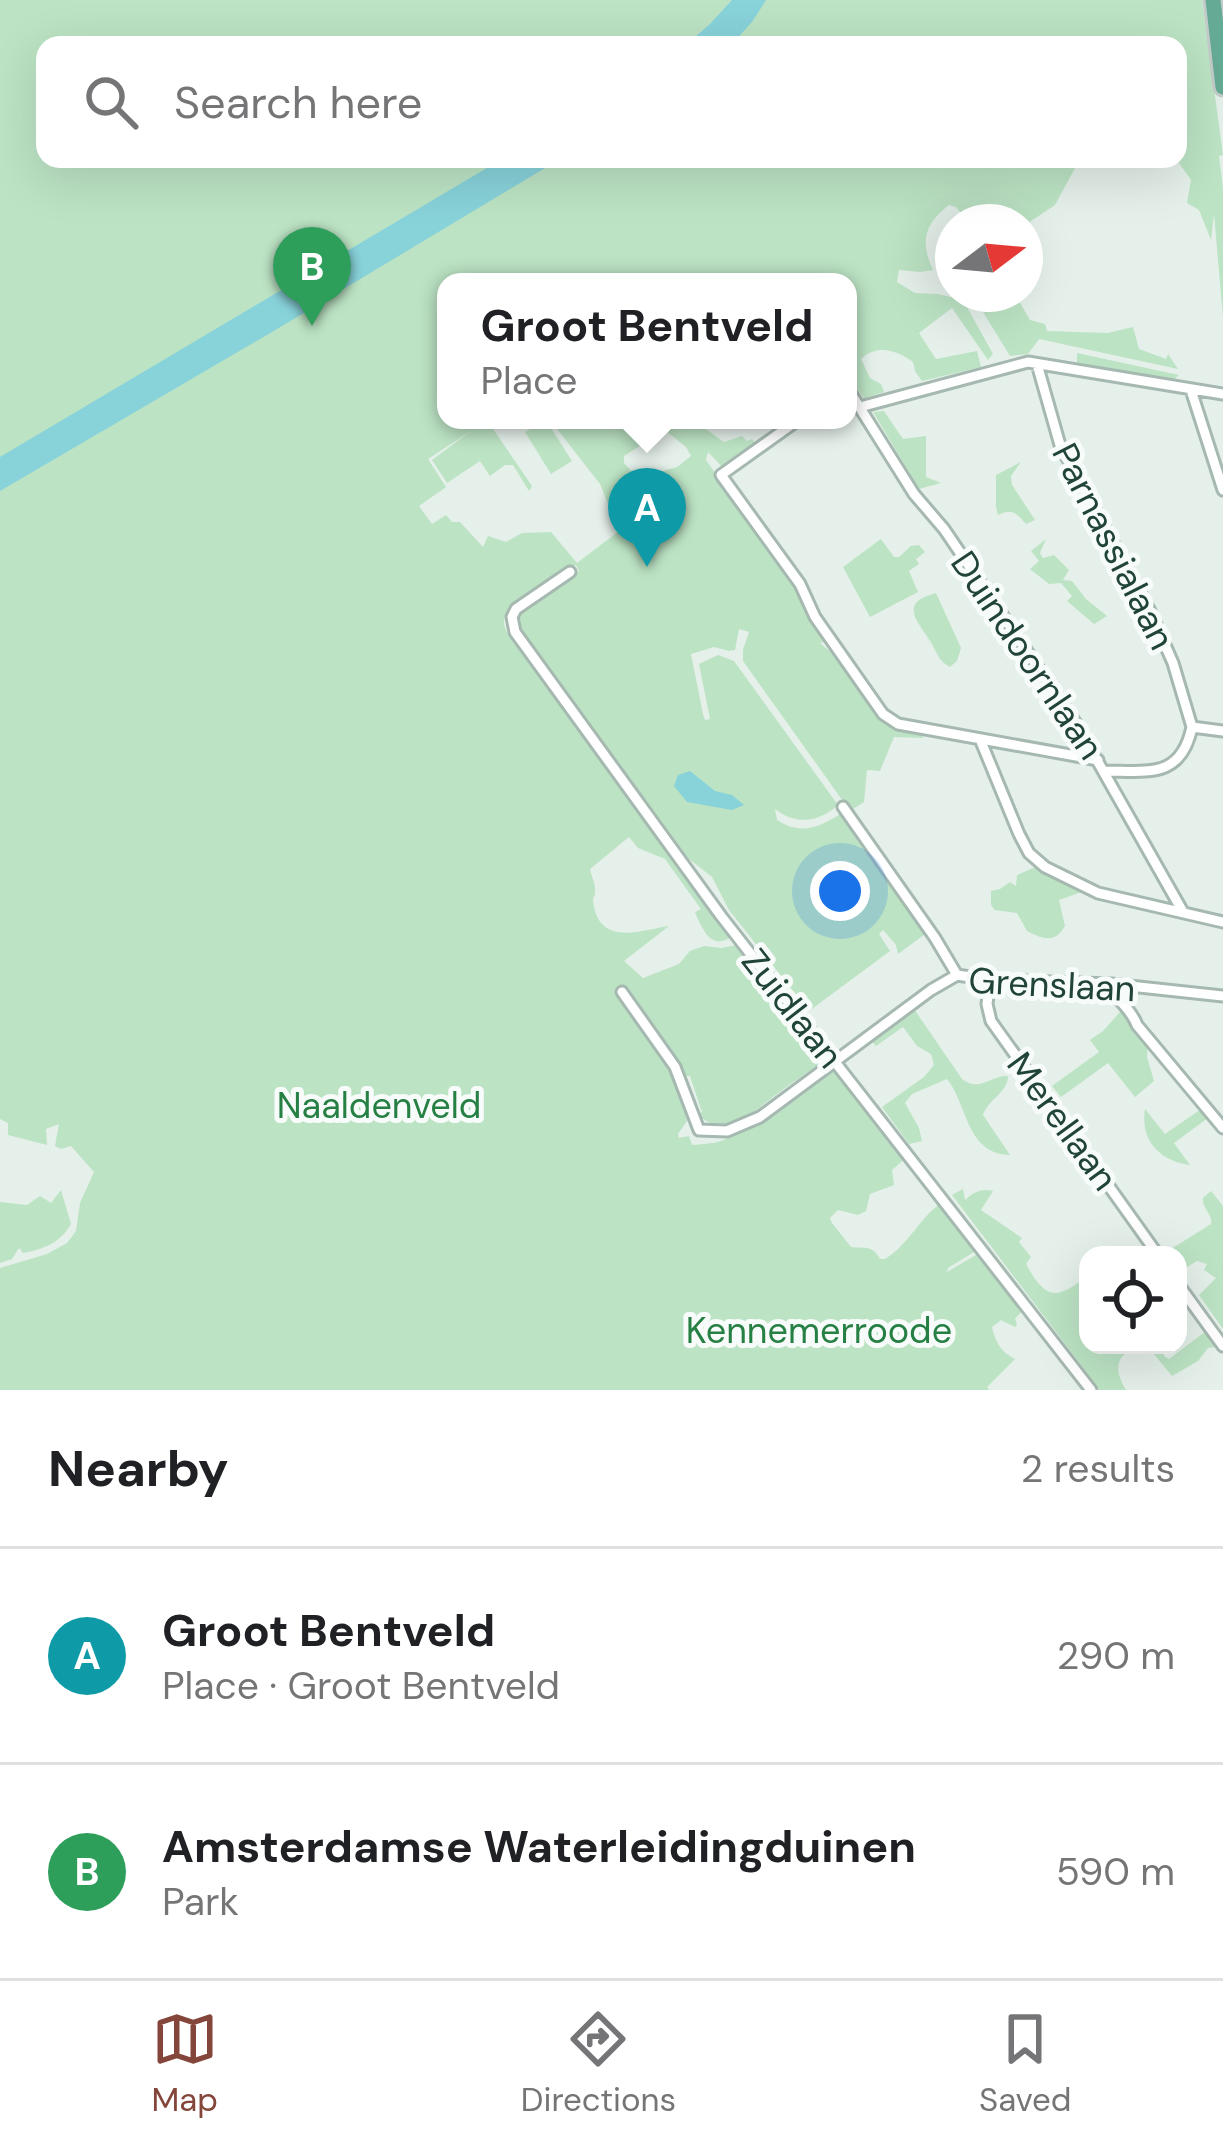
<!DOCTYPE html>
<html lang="en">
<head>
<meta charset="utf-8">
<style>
  :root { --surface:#fff; --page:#f6f6f6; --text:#202124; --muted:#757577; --line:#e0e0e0; --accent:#84463a }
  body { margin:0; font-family:"DM Sans",sans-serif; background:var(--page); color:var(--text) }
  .controls { position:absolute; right:36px; bottom:36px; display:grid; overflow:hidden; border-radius:24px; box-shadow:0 12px 48px #0002 }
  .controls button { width:108px; height:108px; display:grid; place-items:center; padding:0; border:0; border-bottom:3px solid var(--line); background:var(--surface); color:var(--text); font:60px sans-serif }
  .compass { position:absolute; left:935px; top:204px; width:108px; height:108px; border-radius:50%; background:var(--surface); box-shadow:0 12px 48px #0002; rotate:74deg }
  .you { position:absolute; left:840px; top:891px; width:42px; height:42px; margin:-30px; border:9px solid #fff; border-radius:50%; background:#1a73e8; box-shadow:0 0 0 18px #1a73e833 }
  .badge { display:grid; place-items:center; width:78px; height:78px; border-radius:50%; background:var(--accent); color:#fff; font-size:39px; font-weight:700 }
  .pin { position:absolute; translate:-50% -99px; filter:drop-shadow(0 3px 6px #0008) }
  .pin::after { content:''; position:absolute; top:63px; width:42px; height:36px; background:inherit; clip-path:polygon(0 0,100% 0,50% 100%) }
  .popup { position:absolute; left:437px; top:273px; width:420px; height:156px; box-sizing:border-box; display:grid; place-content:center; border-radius:24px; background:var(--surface); filter:drop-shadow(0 3px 9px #0005); font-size:39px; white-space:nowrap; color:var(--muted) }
  .popup b { font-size:45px; color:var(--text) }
  .popup::after { content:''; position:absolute; left:50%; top:100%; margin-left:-24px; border:24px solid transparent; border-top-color:var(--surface) }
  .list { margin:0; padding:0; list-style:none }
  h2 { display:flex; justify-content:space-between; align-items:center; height:156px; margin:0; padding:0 48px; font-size:51px }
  h2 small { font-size:39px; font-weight:400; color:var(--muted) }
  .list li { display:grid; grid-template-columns:78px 1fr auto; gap:36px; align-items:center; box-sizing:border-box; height:216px; padding:0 48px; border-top:3px solid var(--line) }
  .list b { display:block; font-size:45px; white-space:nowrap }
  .list p { margin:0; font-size:39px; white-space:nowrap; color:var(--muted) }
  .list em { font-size:39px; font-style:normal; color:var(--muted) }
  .icon { flex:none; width:66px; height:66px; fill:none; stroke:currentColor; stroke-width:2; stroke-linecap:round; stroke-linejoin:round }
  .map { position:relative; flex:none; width:1223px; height:1390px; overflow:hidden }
  .search { position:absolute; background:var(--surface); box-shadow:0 12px 48px #0002; left:36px; right:36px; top:36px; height:132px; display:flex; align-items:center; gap:30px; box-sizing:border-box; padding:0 42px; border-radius:24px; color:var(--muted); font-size:45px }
  .sheet { height:588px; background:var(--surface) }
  nav { display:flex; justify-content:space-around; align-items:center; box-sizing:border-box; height:168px; border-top:3px solid var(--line); background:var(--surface); font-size:33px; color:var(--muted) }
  nav a { display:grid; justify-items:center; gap:6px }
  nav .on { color:var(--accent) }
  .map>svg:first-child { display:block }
  .green { fill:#bce3c4; fill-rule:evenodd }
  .water { fill:#88d2da }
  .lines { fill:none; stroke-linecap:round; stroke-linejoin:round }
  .street-casing { stroke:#a6b9b1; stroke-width:15 }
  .primary-casing { stroke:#c1cbc8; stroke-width:21 }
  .street { stroke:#fff; stroke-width:9 }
  .primary { stroke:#65aa94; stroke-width:15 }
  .labels { text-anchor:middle; stroke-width:10; stroke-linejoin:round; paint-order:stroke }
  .street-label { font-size:36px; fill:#214439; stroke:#f7fbf9 }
  .park-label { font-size:36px; fill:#268044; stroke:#f7fbf9 }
</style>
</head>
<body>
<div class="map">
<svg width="1223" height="1390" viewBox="0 0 1223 1390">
  <rect width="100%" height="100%" fill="#e5f0ea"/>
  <path class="green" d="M 0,0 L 1202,0 L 1223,155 L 1219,156 L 1223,188 L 1223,317 L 1214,214 L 1211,240 L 1199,210 L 1187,203 L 1191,180 L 1176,159 L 1178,45 L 45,45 L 45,159 L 1080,159 L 1055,205 L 1025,225 L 1025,222 L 968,222 L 956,207 L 949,205 C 924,224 920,242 933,270 L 920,272 L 899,270 L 897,282 L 915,293 L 938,294 L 963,300 L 993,354 L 988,360 L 952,308 L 919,333 L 936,359 L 977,351 L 981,367 L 922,381 L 915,371 L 913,362 C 896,350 877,344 861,359 L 870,378 L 881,384 L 884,392 L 864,398 L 848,377 L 848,282 L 446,282 L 446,420 L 487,420 L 532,486 L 529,491 L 513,465 L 505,465 L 490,476 L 480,461 L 447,483 L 432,460 L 471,431 L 428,459 L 446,487 L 419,506 L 432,524 L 446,515 L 452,522 L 460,522 L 483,547 L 488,536 L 506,542 L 522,533 L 551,532 L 577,563 L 619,531 L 600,484 L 550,420 L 693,420 L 724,442 L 742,436 L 747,441 L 752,439 L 756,444 L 723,468 L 708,452 L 706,460 L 791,581 L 810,623 L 826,641 L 820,643 L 839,659 L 877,712 L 922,733 L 923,738 L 894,737 L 880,771 L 867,770 L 864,802 L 850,811 L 743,661 L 743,650 L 749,632 L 739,629 L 735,650 L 729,651 L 714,647 L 691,654 L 703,714 L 705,720 L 710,719 L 699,664 L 718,655 L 734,661 L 838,805 C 818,823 796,825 775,809 L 777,820 C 801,836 821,827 843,812 L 928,932 L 898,954 L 896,945 L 883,930 L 879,934 L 890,951 L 809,1011 L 729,910 L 712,877 L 689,859 L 515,622 L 519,611 L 579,571 L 576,565 C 560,574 505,600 504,620 C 503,625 508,635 510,638 L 513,637 L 732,936 C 712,952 702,929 695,912 L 701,909 L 665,859 L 638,848 L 629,837 L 590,869 C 591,875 594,881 595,887 C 596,903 591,891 594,907 C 602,946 642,930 669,926 L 624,961 L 643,978 L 679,964 L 690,951 L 704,946 L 721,948 L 738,945 L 828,1058 C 810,1071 791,1083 773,1097 C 750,1114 727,1140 698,1115 L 702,1112 L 690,1076 L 685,1076 L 660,1039 L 623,992 L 618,999 L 661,1051 L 674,1072 L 687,1121 L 678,1134 L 679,1138 L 689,1136 L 692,1145 C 701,1144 713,1144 721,1141 C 763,1127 794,1086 835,1068 L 908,1156 L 892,1170 L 894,1185 L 870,1194 L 866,1211 L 858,1215 L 838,1210 L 830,1218 L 832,1223 L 851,1247 C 865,1249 872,1244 880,1259 L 885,1259 C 910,1244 919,1217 944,1201 L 979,1249 L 948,1268 L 947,1272 L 981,1252 L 1021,1306 L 1022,1311 L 1015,1319 L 1017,1324 L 1015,1327 L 1001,1320 L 992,1327 C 995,1342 1002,1353 1015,1359 L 987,1387 L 989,1390 L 0,1390 L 0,1268 L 47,1254 L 67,1243 L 76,1231 L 80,1203 L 94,1172 L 71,1146 L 61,1149 L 55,1146 L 59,1124 L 46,1129 L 47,1145 L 8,1135 L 8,1123 L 0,1119 ZM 661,427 L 686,447 L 691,456 L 677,467 L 659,472 L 652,476 L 635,475 L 624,463 L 624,456 L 649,440 L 649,436 Z
    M 978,294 L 1015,294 L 1030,320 L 1045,324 L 1047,331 L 1108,333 L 1133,327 L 1139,349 L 1166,359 L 1168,354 L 1178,369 L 1039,339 L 1028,354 L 1010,356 L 975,299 Z
    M 1077,353 L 1179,375 L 1170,383 L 1077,366 Z
    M 884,411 L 903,439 L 926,436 L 926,477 L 941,483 L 919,489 L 873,412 Z
    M 546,420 L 572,461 L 551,474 L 525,432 Z
    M 1021,462 L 1011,476 L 1012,485 L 1035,520 L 1026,524 C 1016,513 1013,508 998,515 L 996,507 L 996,475 Z
    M 881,539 L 894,557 L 899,557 L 911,546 L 919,545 L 925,552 L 916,559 L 919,564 L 909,571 L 918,592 L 870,617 L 843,567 Z
    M 1046,539 L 1040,553 L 1043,558 L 1054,555 L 1069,570 L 1063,580 L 1072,581 L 1086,599 L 1107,616 L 1094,624 L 1067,601 L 1072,596 L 1061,583 L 1049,584 L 1030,569 L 1039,561 L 1031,551 Z
    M 936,593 L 961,648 L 957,661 L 950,667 C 939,661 938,655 932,644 C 918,621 897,603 936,593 Z
    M 1038,866 L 1087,890 L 1059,900 L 1065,926 C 1055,944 1043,939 1027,931 L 1017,913 L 995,910 L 991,905 L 991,891 L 1000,889 L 1010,882 L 1016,886 L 1017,875 Z
    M 914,1009 L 962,1079 C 980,1093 990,1075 1008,1076 C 1008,1093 988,1099 983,1115 L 1010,1155 C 966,1154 968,1105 947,1079 L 912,1094 L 905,1103 L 919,1128 L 922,1141 L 909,1144 L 882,1107 L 924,1077 L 934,1065 L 931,1054 L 917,1046 L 903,1027 L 876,1046 L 870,1039 Z
    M 1121,1011 L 1148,1044 L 1147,1057 L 1154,1081 L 1135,1097 L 1108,1063 L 1061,1097 L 1052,1086 L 1099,1052 L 1090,1040 L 1103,1031 Z
    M 1145,1109 L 1165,1134 L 1201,1109 L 1208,1118 L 1174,1143 L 1190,1165 C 1159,1161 1140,1140 1145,1109 Z
    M 963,1189 L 965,1200 C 974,1192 981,1188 993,1191 L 981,1210 L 1022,1238 L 1019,1242 L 1031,1257 L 1026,1264 C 1046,1300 1056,1301 1088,1275 L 1088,1345 L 1137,1345 C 1116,1357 1113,1368 1126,1390 L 1100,1390 L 952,1195 Z
    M 61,1190 L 71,1224 C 60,1243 44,1249 23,1253 L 19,1248 L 12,1259 L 0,1263 L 0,1202 L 27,1205 L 40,1196 L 51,1203 Z
    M 1211,1191 L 1223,1206 L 1223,1329 L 1199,1295 L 1216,1278 L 1204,1270 L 1207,1264 L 1197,1261 L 1184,1269 L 1178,1255 L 1174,1255 L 1171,1249 L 1211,1224 C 1213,1214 1202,1209 1203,1198 Z
    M 1210,1328 L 1222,1346 L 1208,1348 L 1198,1361 L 1172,1376 L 1148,1347 L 1141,1345 L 1158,1345 L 1165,1357 L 1169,1359 Z"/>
  <path class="water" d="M 732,0 L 766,0 L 752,22 L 731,45 L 686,45 L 710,24 Z
    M 502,159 L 560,159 L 272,332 L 0,491 L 0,457 Z
    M 690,771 L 715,791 L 732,795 L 744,805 L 732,810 L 687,802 L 674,786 L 678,775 Z"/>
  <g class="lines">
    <g class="street-casing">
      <path id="street" d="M 1037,364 L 1060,445 L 1150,611 L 1173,663 L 1192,727
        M 848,389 L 914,494 L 944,529 L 1077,725 L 1183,912
        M 1191,390 L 1223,490
        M 860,407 L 1028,362 L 1223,394
        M 798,420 L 721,475 L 800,584 L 815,617 L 883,714 L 898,724 L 1098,760
        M 570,572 L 516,609 L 512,617 L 515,632 L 721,916 L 1091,1390
        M 980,739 L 1019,834 L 1029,853 L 1045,867 L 1098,893 L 1223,922
        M 1105,771 C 1148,771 1181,779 1192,727 L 1223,731
        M 843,807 L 935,938 L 957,975
        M 990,980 L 987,1004 L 991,1021 L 1158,1255
        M 1111,984 C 1115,1001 1130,1006 1137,1025 L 1223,1128
        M 622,992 L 675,1067 L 699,1130 L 727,1131 L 760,1117 L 931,990 L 957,975 L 990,980 L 1111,984 L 1223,996
        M 1178,1284 L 1223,1346"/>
    </g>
    <g class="primary-casing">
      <path id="primary" d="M 1213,0 L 1223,87"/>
    </g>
    <use href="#street" class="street"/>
    <use href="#primary" class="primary"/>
  </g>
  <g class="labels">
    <g class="street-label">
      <text transform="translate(1114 546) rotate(63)" y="13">Parnassialaan</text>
      <text transform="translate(1028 655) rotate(56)" y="13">Duindoornlaan</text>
      <text transform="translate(1052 984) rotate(3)" y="13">Grenslaan</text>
      <text transform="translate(793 1008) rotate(52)" y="13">Zuidlaan</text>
      <text transform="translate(1063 1121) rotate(54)" y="13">Merellaan</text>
    </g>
    <g class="park-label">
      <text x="379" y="1118">Naaldenveld</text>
      <text x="819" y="1343">Kennemerroode</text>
    </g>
  </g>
</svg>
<div class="controls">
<button><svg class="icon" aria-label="locate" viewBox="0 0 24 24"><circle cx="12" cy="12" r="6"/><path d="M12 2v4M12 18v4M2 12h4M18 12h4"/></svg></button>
</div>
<svg class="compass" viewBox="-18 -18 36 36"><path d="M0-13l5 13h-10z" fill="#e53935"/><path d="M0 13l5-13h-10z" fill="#757577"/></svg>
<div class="you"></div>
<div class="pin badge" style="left:647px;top:567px;background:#0f9aa8">A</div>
<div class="popup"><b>Groot Bentveld</b>Place</div>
<div class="pin badge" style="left:312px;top:326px;background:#2e9e5b">B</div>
<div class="search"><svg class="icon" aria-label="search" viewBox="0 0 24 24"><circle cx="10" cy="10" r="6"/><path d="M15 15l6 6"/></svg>Search here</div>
</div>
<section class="sheet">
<h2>Nearby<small>2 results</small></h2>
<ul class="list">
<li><span class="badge" style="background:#0f9aa8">A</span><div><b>Groot Bentveld</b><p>Place · Groot Bentveld</p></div><em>290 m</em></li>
<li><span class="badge" style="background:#2e9e5b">B</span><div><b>Amsterdamse Waterleidingduinen</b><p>Park</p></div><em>590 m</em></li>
</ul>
</section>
<nav>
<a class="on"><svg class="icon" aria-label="map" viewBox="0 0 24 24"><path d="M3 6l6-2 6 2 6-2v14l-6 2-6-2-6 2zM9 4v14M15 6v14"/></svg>Map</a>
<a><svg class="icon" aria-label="directions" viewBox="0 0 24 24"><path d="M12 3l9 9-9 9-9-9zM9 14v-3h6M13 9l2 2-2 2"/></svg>Directions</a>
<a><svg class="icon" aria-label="saved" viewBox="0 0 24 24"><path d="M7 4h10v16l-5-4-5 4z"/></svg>Saved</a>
</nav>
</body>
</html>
